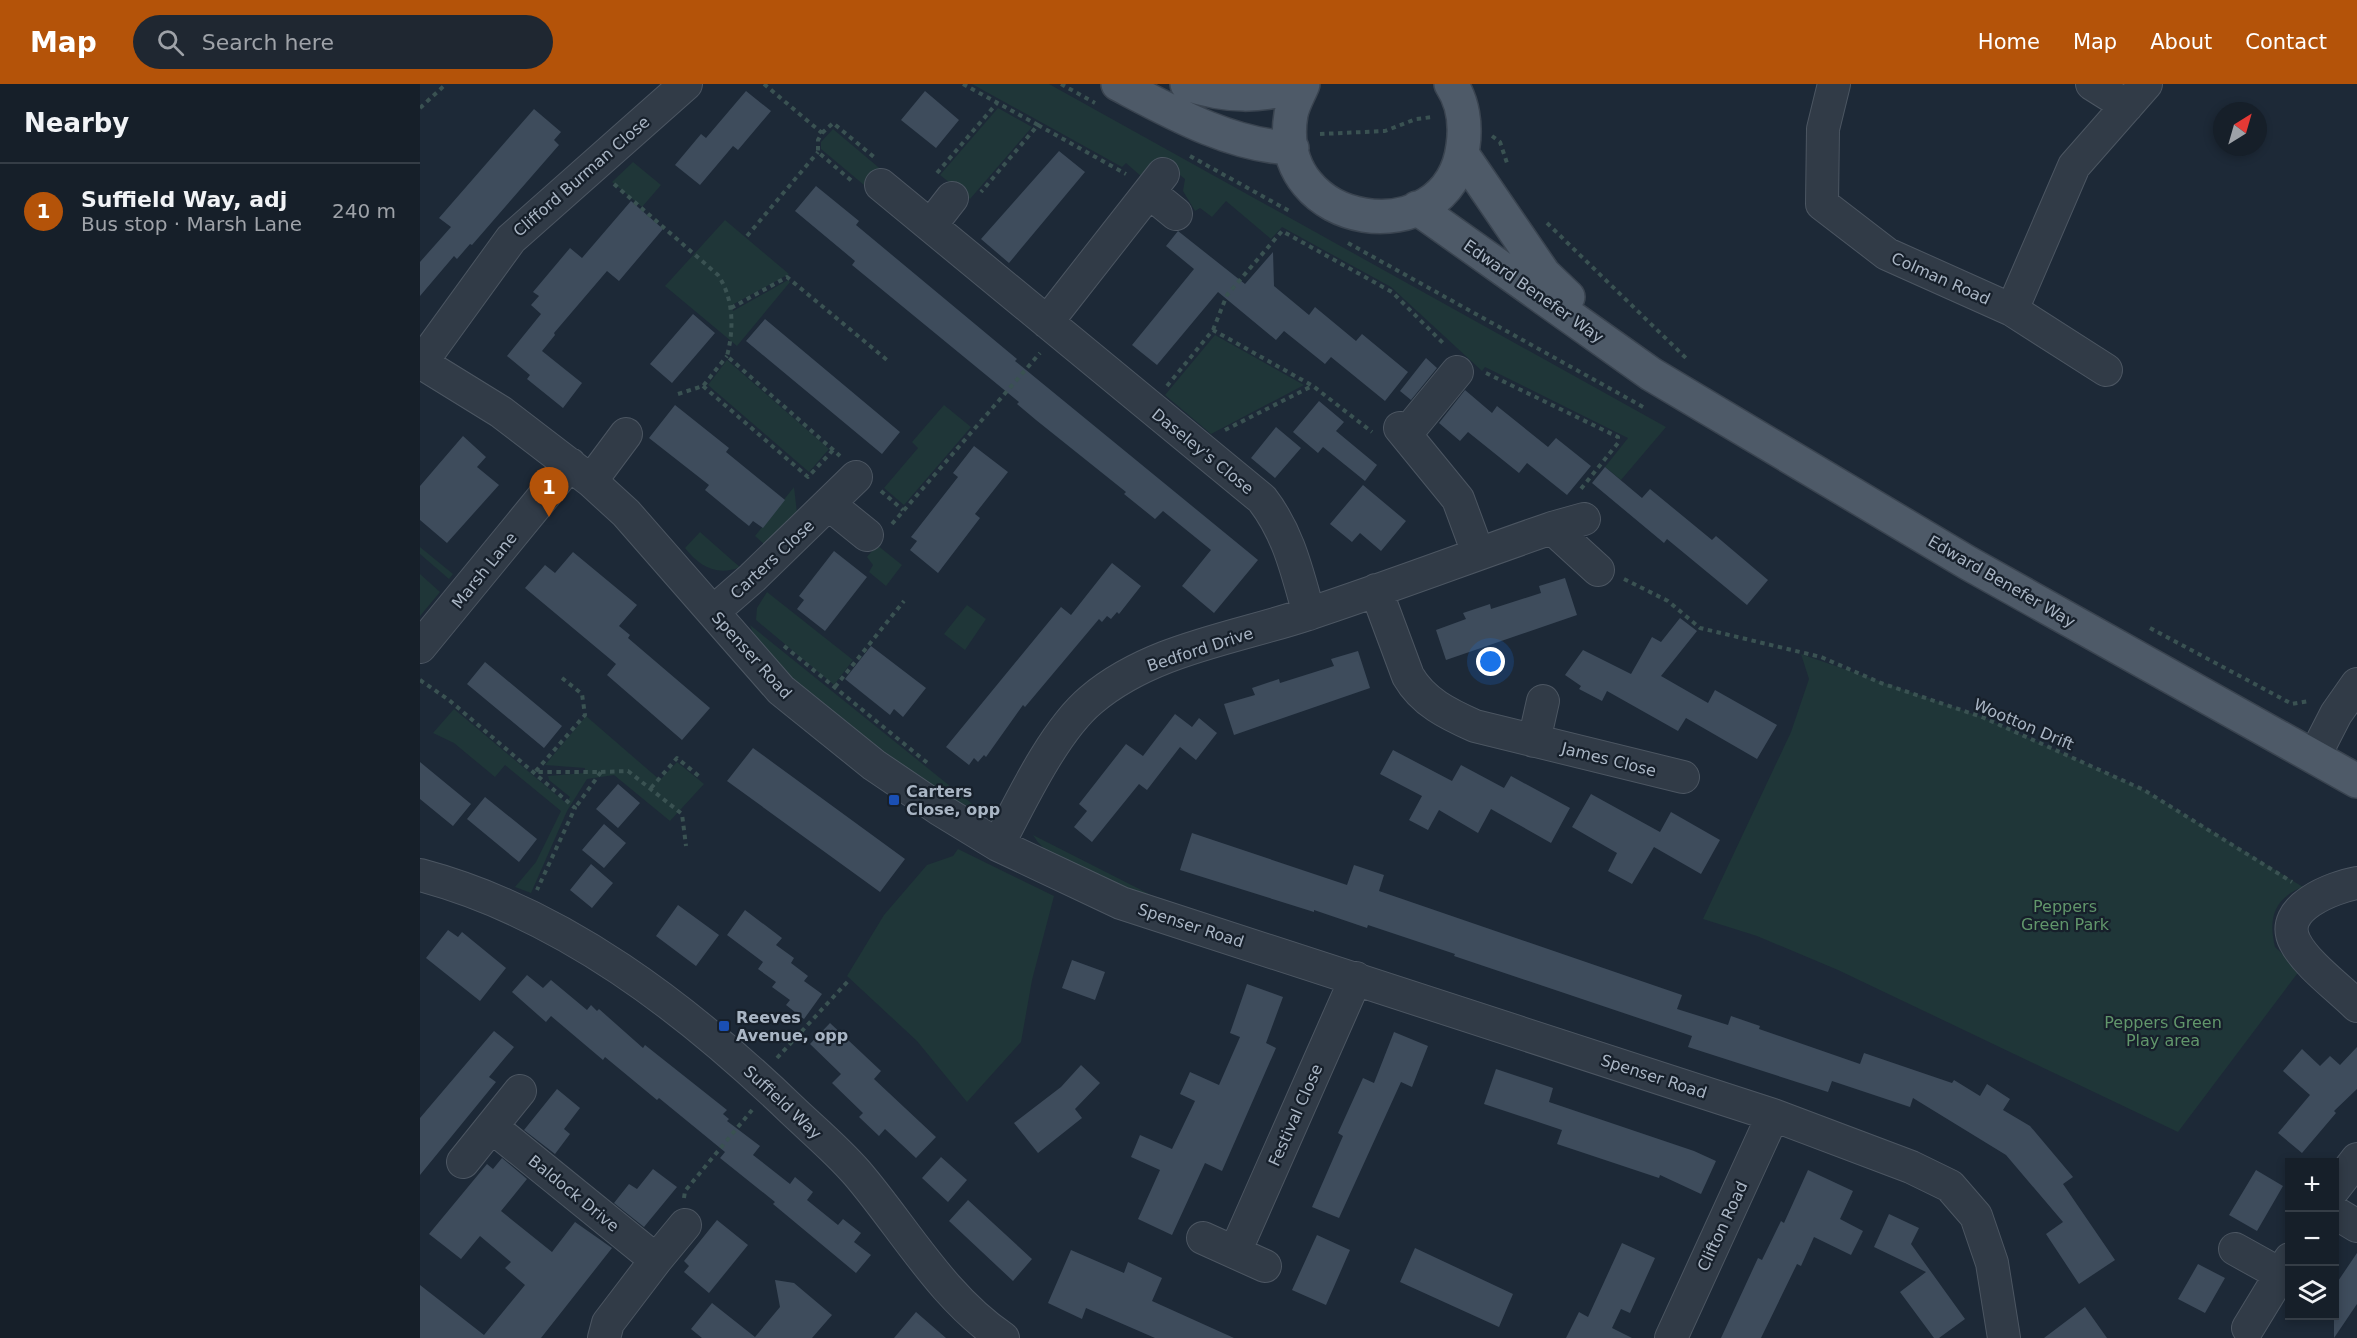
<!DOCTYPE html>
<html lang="en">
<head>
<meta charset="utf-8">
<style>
  :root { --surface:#161f29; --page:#1f2731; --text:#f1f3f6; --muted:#9ea2a8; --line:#353d46; --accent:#b45309 }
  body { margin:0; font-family:"DejaVu Sans",sans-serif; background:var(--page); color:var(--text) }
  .controls { position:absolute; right:18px; bottom:18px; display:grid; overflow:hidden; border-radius:0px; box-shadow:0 3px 9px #0003 }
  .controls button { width:54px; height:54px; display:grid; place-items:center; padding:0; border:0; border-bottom:2px solid var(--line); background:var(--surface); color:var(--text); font:30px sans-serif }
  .compass { position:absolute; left:1793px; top:18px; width:54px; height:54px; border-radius:50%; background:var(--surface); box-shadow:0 3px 9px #0003; rotate:37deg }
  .you { position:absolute; left:1071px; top:578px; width:21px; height:21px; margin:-15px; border:4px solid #fff; border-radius:50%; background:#1a73e8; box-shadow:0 0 0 9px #1a73e833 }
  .badge { display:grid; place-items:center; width:39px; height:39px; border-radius:50%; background:var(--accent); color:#fff; font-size:20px; font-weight:700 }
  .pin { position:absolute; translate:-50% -50px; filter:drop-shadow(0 2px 3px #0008) }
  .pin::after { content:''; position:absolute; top:32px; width:21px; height:18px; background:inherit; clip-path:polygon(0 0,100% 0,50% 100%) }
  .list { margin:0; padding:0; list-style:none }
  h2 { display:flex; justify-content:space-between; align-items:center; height:78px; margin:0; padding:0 24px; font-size:26px }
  h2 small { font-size:20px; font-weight:400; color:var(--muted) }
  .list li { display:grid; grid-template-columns:39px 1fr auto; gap:18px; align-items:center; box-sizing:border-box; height:96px; padding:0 24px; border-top:2px solid var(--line) }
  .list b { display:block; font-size:22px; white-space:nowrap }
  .list p { margin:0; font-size:20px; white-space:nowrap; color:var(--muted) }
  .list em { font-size:20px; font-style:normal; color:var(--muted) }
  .icon { flex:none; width:33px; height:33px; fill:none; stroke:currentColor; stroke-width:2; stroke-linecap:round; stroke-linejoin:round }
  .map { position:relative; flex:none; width:1937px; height:1254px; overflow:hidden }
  header { display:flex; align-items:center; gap:36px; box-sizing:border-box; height:84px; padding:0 30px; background:var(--accent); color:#fff }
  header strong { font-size:28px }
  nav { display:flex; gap:33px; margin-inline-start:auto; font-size:21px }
  .search { width:420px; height:54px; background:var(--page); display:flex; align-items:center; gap:15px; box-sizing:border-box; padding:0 21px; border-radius:33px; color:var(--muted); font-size:22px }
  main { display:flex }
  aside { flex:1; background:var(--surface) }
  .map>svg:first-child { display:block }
  .green { fill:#1f3638 }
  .building { fill:#3e4c5c }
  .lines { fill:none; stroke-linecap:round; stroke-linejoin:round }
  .minor-casing { stroke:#4c5662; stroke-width:34 }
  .major-casing { stroke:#3a4450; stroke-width:36 }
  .path { stroke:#3a5252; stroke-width:4; stroke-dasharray:4.5 4.5; stroke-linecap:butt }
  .minor { stroke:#313b47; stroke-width:32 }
  .major { stroke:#4e5a68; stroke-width:33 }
  .transit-dot { fill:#1a4fb4; stroke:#17202b; stroke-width:2 }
  .labels { text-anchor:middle; stroke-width:4.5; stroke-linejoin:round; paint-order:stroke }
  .street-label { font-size:16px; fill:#aab6c5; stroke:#17202b }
  .poi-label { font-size:16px; font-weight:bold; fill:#aab6c5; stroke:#17202b; text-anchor:start }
  .park-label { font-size:16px; fill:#61966b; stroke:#17202b }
</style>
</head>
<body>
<header>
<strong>Map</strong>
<div class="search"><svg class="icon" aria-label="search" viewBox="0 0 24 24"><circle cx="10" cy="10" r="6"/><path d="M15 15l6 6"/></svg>Search here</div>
<nav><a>Home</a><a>Map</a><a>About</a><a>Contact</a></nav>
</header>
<main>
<aside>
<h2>Nearby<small></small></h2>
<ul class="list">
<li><span class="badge">1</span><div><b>Suffield Way, adj</b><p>Bus stop · Marsh Lane</p></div><em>240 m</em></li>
</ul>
</aside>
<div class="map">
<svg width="1937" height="1254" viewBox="0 0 1937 1254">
  <rect width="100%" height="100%" fill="#1d2937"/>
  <path class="green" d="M 552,0 L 629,0 L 1246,343 L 1201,396 L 1185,383 L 1208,354 L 1065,283 L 1062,287 L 971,203 L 862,143 L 851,155 L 806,117 L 792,133 L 780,124 L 775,127 L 763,107 L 765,95 L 746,80 L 730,100 L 706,79 L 702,83 Z
    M 578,24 L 612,43 L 550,115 L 520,91 Z
    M 413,45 L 464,88 L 450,106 L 401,65 L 401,58 Z
    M 213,78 L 241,101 L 222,123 L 192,98 Z
    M 305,136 L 369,190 L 312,221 L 313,227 L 368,196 L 370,198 L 317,262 L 245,202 Z
    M 795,251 L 884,301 L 791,350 L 745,311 Z
    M 307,276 L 409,365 L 389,388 L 288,301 Z
    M 524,321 L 551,343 L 484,421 L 464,404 L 498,364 L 492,358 Z
    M 374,403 L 377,429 L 344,460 L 335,452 Z
    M 280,448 L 314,478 L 320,483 C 297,493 279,482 265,464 Z
    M 457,461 L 482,481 L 466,502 L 449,488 L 453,481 L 447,473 Z
    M 0,463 L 33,490 L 29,495 L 0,470 Z
    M 0,490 L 20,508 L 0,532 Z
    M 347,508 L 433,576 L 414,601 L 336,536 L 337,524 Z
    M 547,521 L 566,535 L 545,566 L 524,550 Z
    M 330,541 L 556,723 C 518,722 356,594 337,558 C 334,553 332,546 330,541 Z
    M 1381,570 L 1562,633 L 1724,706 L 1883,803 C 1854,814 1848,834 1855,863 L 1880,886 L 1758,1048 L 1418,886 L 1337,852 L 1283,835 L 1371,648 L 1389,595 Z
    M 34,625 L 146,719 L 150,713 L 129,696 L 128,692 L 164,689 L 165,684 L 125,681 L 166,632 L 240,696 L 257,678 L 284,700 L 250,737 L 194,691 L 167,695 L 147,727 L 111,809 L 95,803 L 116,778 L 141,727 L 85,681 L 75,693 L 34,659 L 13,649 Z
    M 613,751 L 731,811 C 695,800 632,784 613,751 Z
    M 538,765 L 634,812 L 612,896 L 601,958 L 547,1018 L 497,957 L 427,892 L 464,831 L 507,781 L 533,772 Z"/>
  <path class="building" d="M 326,7 L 351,27 L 318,66 L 313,62 L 280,101 L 255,81 L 281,50 L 286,54 Z
    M 505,7 L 539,36 L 516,64 L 481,36 Z
    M 114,25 L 141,48 L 134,56 L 139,61 L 52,161 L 50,160 L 37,175 L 34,172 L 0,212 L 0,178 L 31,143 L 19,134 Z
    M 639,67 L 665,88 L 589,179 L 561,155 Z
    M 396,102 L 439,137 L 436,141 L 597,275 L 595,277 L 838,476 L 794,529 L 762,502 L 791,466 L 743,427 L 735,435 L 704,410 L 706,408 L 616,336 L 597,320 L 599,318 L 432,181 L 435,177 L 375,127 Z
    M 211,117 L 243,145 L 199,197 L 187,187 L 134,249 L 135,251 L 122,267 L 162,299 L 143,324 L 107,295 L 110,291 L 87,272 L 121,230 L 111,221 L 119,212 L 113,208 L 150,164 L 162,174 Z
    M 758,147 L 825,200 L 853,168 L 854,202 L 889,231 L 895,223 L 936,257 L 942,250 L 988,288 L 965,317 L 911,273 L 905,280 L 864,247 L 856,256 L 798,208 L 737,281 L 712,261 L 774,185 L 746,162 Z
    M 273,230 L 295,249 L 252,299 L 230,280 Z
    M 345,235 L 480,348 L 462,370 L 326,257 Z
    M 1006,274 L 1017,284 L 991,316 L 980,307 Z
    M 1045,306 L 1072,329 L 1077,322 L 1128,363 L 1136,354 L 1171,382 L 1147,411 L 1107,379 L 1099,389 L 1048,348 L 1040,357 L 1019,339 Z
    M 899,317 L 924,338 L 916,347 L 957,381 L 945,397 L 903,363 L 898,369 L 873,348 Z
    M 255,321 L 309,364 L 306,368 L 365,416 L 343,444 L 333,437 L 329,442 L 319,434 L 285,406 L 289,401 L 229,354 Z
    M 856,343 L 881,364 L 855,394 L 831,374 Z
    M 43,352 L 66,373 L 57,383 L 79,401 L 27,459 L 0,436 L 0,402 Z
    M 554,362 L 588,388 L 555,430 L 560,434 L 518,489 L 490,466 L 497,457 L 491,453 L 538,393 L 533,389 Z
    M 1185,383 L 1222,414 L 1230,405 L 1292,456 L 1296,452 L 1348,496 L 1327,521 L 1247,455 L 1244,459 L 1172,399 Z
    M 943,401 L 986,437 L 961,467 L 940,449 L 932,458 L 910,440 Z
    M 414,467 L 447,493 L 405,547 L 377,525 L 384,516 L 379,512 Z
    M 153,468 L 217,521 L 199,542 L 210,551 L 208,554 L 290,624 L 262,656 L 187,591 L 196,580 L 105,504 L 125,481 L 135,489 Z
    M 692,479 L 721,502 L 699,530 L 697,528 L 691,535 L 687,532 L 682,538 L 679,535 L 605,623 L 603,621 L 566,673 L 564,671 L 558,678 L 554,674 L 549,681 L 526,663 L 641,523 L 651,531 Z
    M 1145,494 L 1157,531 L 1026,576 L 1016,546 L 1046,535 L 1043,529 L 1070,520 L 1071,525 L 1121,509 L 1119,502 Z
    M 1260,534 L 1277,547 L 1241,592 L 1288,619 L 1295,606 L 1357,641 L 1337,675 L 1266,634 L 1258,647 L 1187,607 L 1182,617 L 1159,605 L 1161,602 L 1145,591 L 1163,566 L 1211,590 L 1232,553 L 1241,558 Z
    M 451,562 L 506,604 L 483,633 L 474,625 L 470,631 L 425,595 Z
    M 938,567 L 950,604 L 814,651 L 804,620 L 835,611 L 832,604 L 859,595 L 860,599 L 914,582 L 911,575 Z
    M 65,578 L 142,642 L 124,664 L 47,600 Z
    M 755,630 L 772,643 L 779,634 L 797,649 L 776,676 L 760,663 L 727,706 L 719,700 L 672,758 L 654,743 L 667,727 L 659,720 L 706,660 L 723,672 Z
    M 333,664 L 485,775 L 460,808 L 307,697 Z
    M 973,666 L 1032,697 L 1041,681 L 1084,704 L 1091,692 L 1150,724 L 1131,759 L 1071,725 L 1058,749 L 1019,726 L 1008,746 L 989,736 L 1002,712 L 960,690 Z
    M 0,678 L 51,720 L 33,742 L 0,715 Z
    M 198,700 L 220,719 L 198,744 L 176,725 Z
    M 1171,710 L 1240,748 L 1251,728 L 1300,756 L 1281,790 L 1234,763 L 1212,800 L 1188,787 L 1197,769 L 1152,743 Z
    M 65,713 L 117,755 L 99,778 L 47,735 Z
    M 184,740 L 206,759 L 184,784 L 162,766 Z
    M 772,749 L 927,801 L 934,781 L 964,791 L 959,807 L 1262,911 L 1257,925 L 1308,941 L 1311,932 L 1340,942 L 1339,945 L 1440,980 L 1444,969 L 1532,999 L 1534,996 L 1560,1012 L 1567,1000 L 1590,1015 L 1583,1026 L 1610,1042 L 1653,1093 L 1643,1100 L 1695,1176 L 1659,1200 L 1626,1150 L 1643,1138 L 1586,1071 L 1493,1014 L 1490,1023 L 1412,997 L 1408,1008 L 1268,963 L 1272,952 L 1034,872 L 1035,870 L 948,841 L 947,844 L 894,826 L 894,828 L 760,786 Z
    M 171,780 L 193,799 L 172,824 L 150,806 Z
    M 258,821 L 299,851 L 276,882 L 236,852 Z
    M 325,826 L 362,854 L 356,861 L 374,874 L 371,879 L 388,892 L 384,897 L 402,910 L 384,935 L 366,921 L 370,916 L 352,903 L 356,898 L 338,885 L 343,878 L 307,851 Z
    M 28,846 L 38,853 L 42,848 L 86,884 L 60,917 L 6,874 Z
    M 652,876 L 685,888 L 675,916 L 642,904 Z
    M 107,891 L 123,904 L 131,896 L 167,926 L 171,921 L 177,927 L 179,925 L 223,964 L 225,961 L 307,1026 L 303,1030 L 309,1035 L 307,1037 L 340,1062 L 333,1071 L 370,1100 L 375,1093 L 393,1108 L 387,1116 L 418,1141 L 423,1135 L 441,1149 L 434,1158 L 451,1171 L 436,1189 L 353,1120 L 355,1118 L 300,1074 L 305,1068 L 239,1014 L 237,1016 L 185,973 L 183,976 L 131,932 L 126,938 L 92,908 Z
    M 827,900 L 863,913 L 846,959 L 856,964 L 802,1087 L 785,1079 L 752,1151 L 718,1135 L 740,1086 L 711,1073 L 720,1051 L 752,1065 L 775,1017 L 760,1010 L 770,988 L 799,1001 L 820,953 L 810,949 Z
    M 410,939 L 461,987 L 454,995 L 516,1053 L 496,1074 L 465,1045 L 459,1052 L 439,1033 L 443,1029 L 412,999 L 421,990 L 390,960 Z
    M 74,947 L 94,963 L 69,993 L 76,998 L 0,1091 L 0,1034 Z
    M 974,948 L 1008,962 L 992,1003 L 981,998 L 919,1134 L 892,1123 L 923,1052 L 918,1049 L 943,994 L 954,999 Z
    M 1937,963 L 1937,1005 L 1914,1027 L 1916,1029 L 1882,1069 L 1858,1049 L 1890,1011 L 1863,987 L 1882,965 L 1900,982 L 1910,972 L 1920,981 Z
    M 661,981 L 680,999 L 655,1025 L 662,1034 L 618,1069 L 594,1039 L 641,1003 Z
    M 1076,985 L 1133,1004 L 1129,1018 L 1274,1067 L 1296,1077 L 1281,1110 L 1240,1091 L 1239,1094 L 1137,1060 L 1142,1046 L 1064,1020 Z
    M 137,1005 L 160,1024 L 144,1045 L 150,1050 L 135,1070 L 104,1046 Z
    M 521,1073 L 547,1096 L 528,1118 L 502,1094 Z
    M 82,1074 L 107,1095 L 81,1127 L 132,1168 L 155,1138 L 192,1164 L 121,1254 L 0,1254 L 0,1201 L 64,1251 L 105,1201 L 85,1184 L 91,1178 L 60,1152 L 41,1175 L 9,1150 L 67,1080 L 73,1085 Z
    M 233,1085 L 257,1103 L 224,1143 L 194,1119 L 209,1100 L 217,1105 Z
    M 1388,1086 L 1433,1107 L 1420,1135 L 1443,1147 L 1431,1171 L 1394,1153 L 1381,1182 L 1377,1180 L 1341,1254 L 1301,1254 L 1338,1174 L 1342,1176 L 1361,1137 L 1364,1139 Z
    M 1836,1086 L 1863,1102 L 1837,1147 L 1809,1131 Z
    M 548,1116 L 612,1175 L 593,1197 L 529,1137 Z
    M 1469,1130 L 1499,1144 L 1491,1160 L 1545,1235 L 1519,1254 L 1514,1254 L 1480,1208 L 1506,1188 L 1454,1163 Z
    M 297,1136 L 328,1161 L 289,1209 L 264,1188 L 269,1182 L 264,1177 Z
    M 897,1151 L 930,1166 L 906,1221 L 872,1206 Z
    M 1202,1159 L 1235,1174 L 1210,1229 L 1201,1225 L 1192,1244 L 1212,1254 L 1146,1254 L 1159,1228 L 1168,1233 Z
    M 995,1164 L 1093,1210 L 1079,1243 L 980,1198 Z
    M 651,1166 L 704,1189 L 708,1178 L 742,1194 L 732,1217 L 814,1254 L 735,1254 L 666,1224 L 662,1235 L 628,1219 Z
    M 1937,1169 L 1937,1220 L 1914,1254 L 1914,1203 Z
    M 1778,1180 L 1805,1194 L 1785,1229 L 1758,1215 Z
    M 355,1196 L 374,1199 L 412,1231 L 392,1254 L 282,1254 L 271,1245 L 292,1219 L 335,1253 L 360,1223 Z
    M 1665,1223 L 1687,1254 L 1624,1254 Z
    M 496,1228 L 526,1254 L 474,1254 Z"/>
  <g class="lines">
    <g class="minor-casing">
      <path id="minor" d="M 1414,0 L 1403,45 L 1402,120 L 1467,170 L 1592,226 L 1686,286
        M 1672,0 L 1707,22
        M 461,101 L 842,415 C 869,450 877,488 889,530
        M 729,108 L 756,130
        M 511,141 L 532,114
        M 1592,226 L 1654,82 L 1726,0
        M 627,238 L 743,90
        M 0,278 L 81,328 L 171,397 L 206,429 L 361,606 L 454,681 L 519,725 L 578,761 L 701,819 L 1353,1031 L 1491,1083 L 1530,1102 L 1556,1132 L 1572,1179 L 1584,1254
        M 1,279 L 91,155 L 266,0
        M 980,344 L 1038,415 L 1058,469
        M 986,350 L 1037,288
        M 171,397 L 206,350
        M 410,421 L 447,451
        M 1132,444 L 1164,435
        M 956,506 L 988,592 C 1003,618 1028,630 1055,642 L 1263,693
        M 293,528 L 332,494 L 436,393
        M 0,563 L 150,380
        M 1114,657 L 1123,617
        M 1894,673 L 1916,630 L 1937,600
        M 578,761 C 601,717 634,647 671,616 C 731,565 816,554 888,530 C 970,503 1051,472 1132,444 L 1178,486
        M 0,791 C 143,829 267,925 372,1026 C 393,1046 417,1066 437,1089 C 484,1144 522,1213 583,1254
        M 1937,799 C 1914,803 1857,824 1875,858 C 1886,880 1919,904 1937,922
        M 72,1043 L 236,1176 L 188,1239 L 184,1254
        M 43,1078 L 100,1007
        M 1914,1105 L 1937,1075
        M 1914,1128 L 1937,1142
        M 783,1154 L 845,1182
        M 1815,1165 L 1860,1190
        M 815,1168 L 936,894
        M 236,1176 L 265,1141
        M 1828,1244 L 1870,1175
        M 1251,1254 L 1353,1031"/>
    </g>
    <g class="major-casing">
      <path id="major" d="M 698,0 C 751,28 811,62 872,64
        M 767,0 C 806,13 842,14 881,0
        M 883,0 C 879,10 873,20 871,30 C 851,147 1029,172 1043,62 C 1046,41 1043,18 1031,0
        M 1042,70 L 1124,190 L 1148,213
        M 997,124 L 1231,290 L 1548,479 L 1937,697"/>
    </g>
    <path class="path" d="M 344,0 L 402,49 L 398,56 L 398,68 L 433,98
      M 543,0 L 618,41 L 561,108
      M 641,0 L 675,19
      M 0,24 L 26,0
      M 618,41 L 706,90
      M 402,49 L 413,39 L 454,73
      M 900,50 L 965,47 L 996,35 L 1013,33
      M 1072,52 L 1080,58 L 1088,82
      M 770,72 L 871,128
      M 517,89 L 577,19
      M 194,100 L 298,191 C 314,215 314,245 307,272 L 420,372
      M 1127,139 L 1268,276
      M 327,152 L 398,68
      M 928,159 L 1225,324
      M 311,224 L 367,193 L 467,276
      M 793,246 L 807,211 L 862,147 L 972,208 L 1025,261
      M 1066,289 L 1198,353 L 1198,359 L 1160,406
      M 283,302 L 388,393 L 414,365
      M 747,302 L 793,246 L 893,302 L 952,348
      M 258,310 L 283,302 L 307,272
      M 805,346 L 892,302
      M 461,407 L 483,426
      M 472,440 L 620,269
      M 1204,495 L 1248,517 L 1280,544 L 1401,573 L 1461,599 L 1562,633 L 1724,706 L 1872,798
      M 1730,544 L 1872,620 L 1889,617
      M 364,562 L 510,681
      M 142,594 L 162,610 L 165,631 L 115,688 L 181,688 L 155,724
      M 0,596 L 29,616 L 155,724 L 117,806
      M 415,603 L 484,517
      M 181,688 L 208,687 L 262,730 L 266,762
      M 231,704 L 257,674 L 280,693
      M 357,974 L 430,895
      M 264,1114 L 265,1107 L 332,1026"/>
    <use href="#minor" class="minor"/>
    <use href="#major" class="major"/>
  </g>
  <g class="transit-dot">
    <rect x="468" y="710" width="12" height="12" rx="3"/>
    <rect x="298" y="936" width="12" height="12" rx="3"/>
  </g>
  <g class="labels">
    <g class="street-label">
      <text transform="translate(161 92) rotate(-41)" y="6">Clifford Burman Close</text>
      <text transform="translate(1521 194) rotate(24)" y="6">Colman Road</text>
      <text transform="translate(1114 207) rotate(35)" y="6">Edward Benefer Way</text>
      <text transform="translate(783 367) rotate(39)" y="6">Daseley's Close</text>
      <text transform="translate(352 475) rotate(-43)" y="6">Carters Close</text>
      <text transform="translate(64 486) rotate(-51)" y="6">Marsh Lane</text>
      <text transform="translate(1582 497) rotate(30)" y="6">Edward Benefer Way</text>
      <text transform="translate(780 565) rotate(-18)" y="6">Bedford Drive</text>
      <text transform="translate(332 571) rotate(48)" y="6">Spenser Road</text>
      <text transform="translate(1604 640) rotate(23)" y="6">Wootton Drift</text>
      <text transform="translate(1189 675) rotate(14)" y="6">James Close</text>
      <text transform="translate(771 841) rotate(18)" y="6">Spenser Road</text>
      <text transform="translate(1234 992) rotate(18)" y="6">Spenser Road</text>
      <text transform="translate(363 1018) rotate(43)" y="6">Suffield Way</text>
      <text transform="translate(875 1031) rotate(-66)" y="6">Festival Close</text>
      <text transform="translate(154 1109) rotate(39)" y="6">Baldock Drive</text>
      <text transform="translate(1302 1142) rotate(-65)" y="6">Clifton Road</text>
    </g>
    <g class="poi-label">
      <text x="486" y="713">Carters<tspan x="486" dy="18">Close, opp</tspan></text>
      <text x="316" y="939">Reeves<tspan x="316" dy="18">Avenue, opp</tspan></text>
    </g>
    <g class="park-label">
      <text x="1645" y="828">Peppers<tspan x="1645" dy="18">Green Park</tspan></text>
      <text x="1743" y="944">Peppers Green<tspan x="1743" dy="18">Play area</tspan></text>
    </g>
  </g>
</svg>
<div class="controls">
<button>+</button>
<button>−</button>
<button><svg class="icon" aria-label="layers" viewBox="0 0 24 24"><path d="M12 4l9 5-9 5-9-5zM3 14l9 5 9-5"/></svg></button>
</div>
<svg class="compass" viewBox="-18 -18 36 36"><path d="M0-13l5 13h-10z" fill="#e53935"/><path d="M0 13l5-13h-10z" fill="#9ea2a8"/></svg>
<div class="you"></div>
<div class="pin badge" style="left:129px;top:433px">1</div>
</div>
</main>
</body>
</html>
